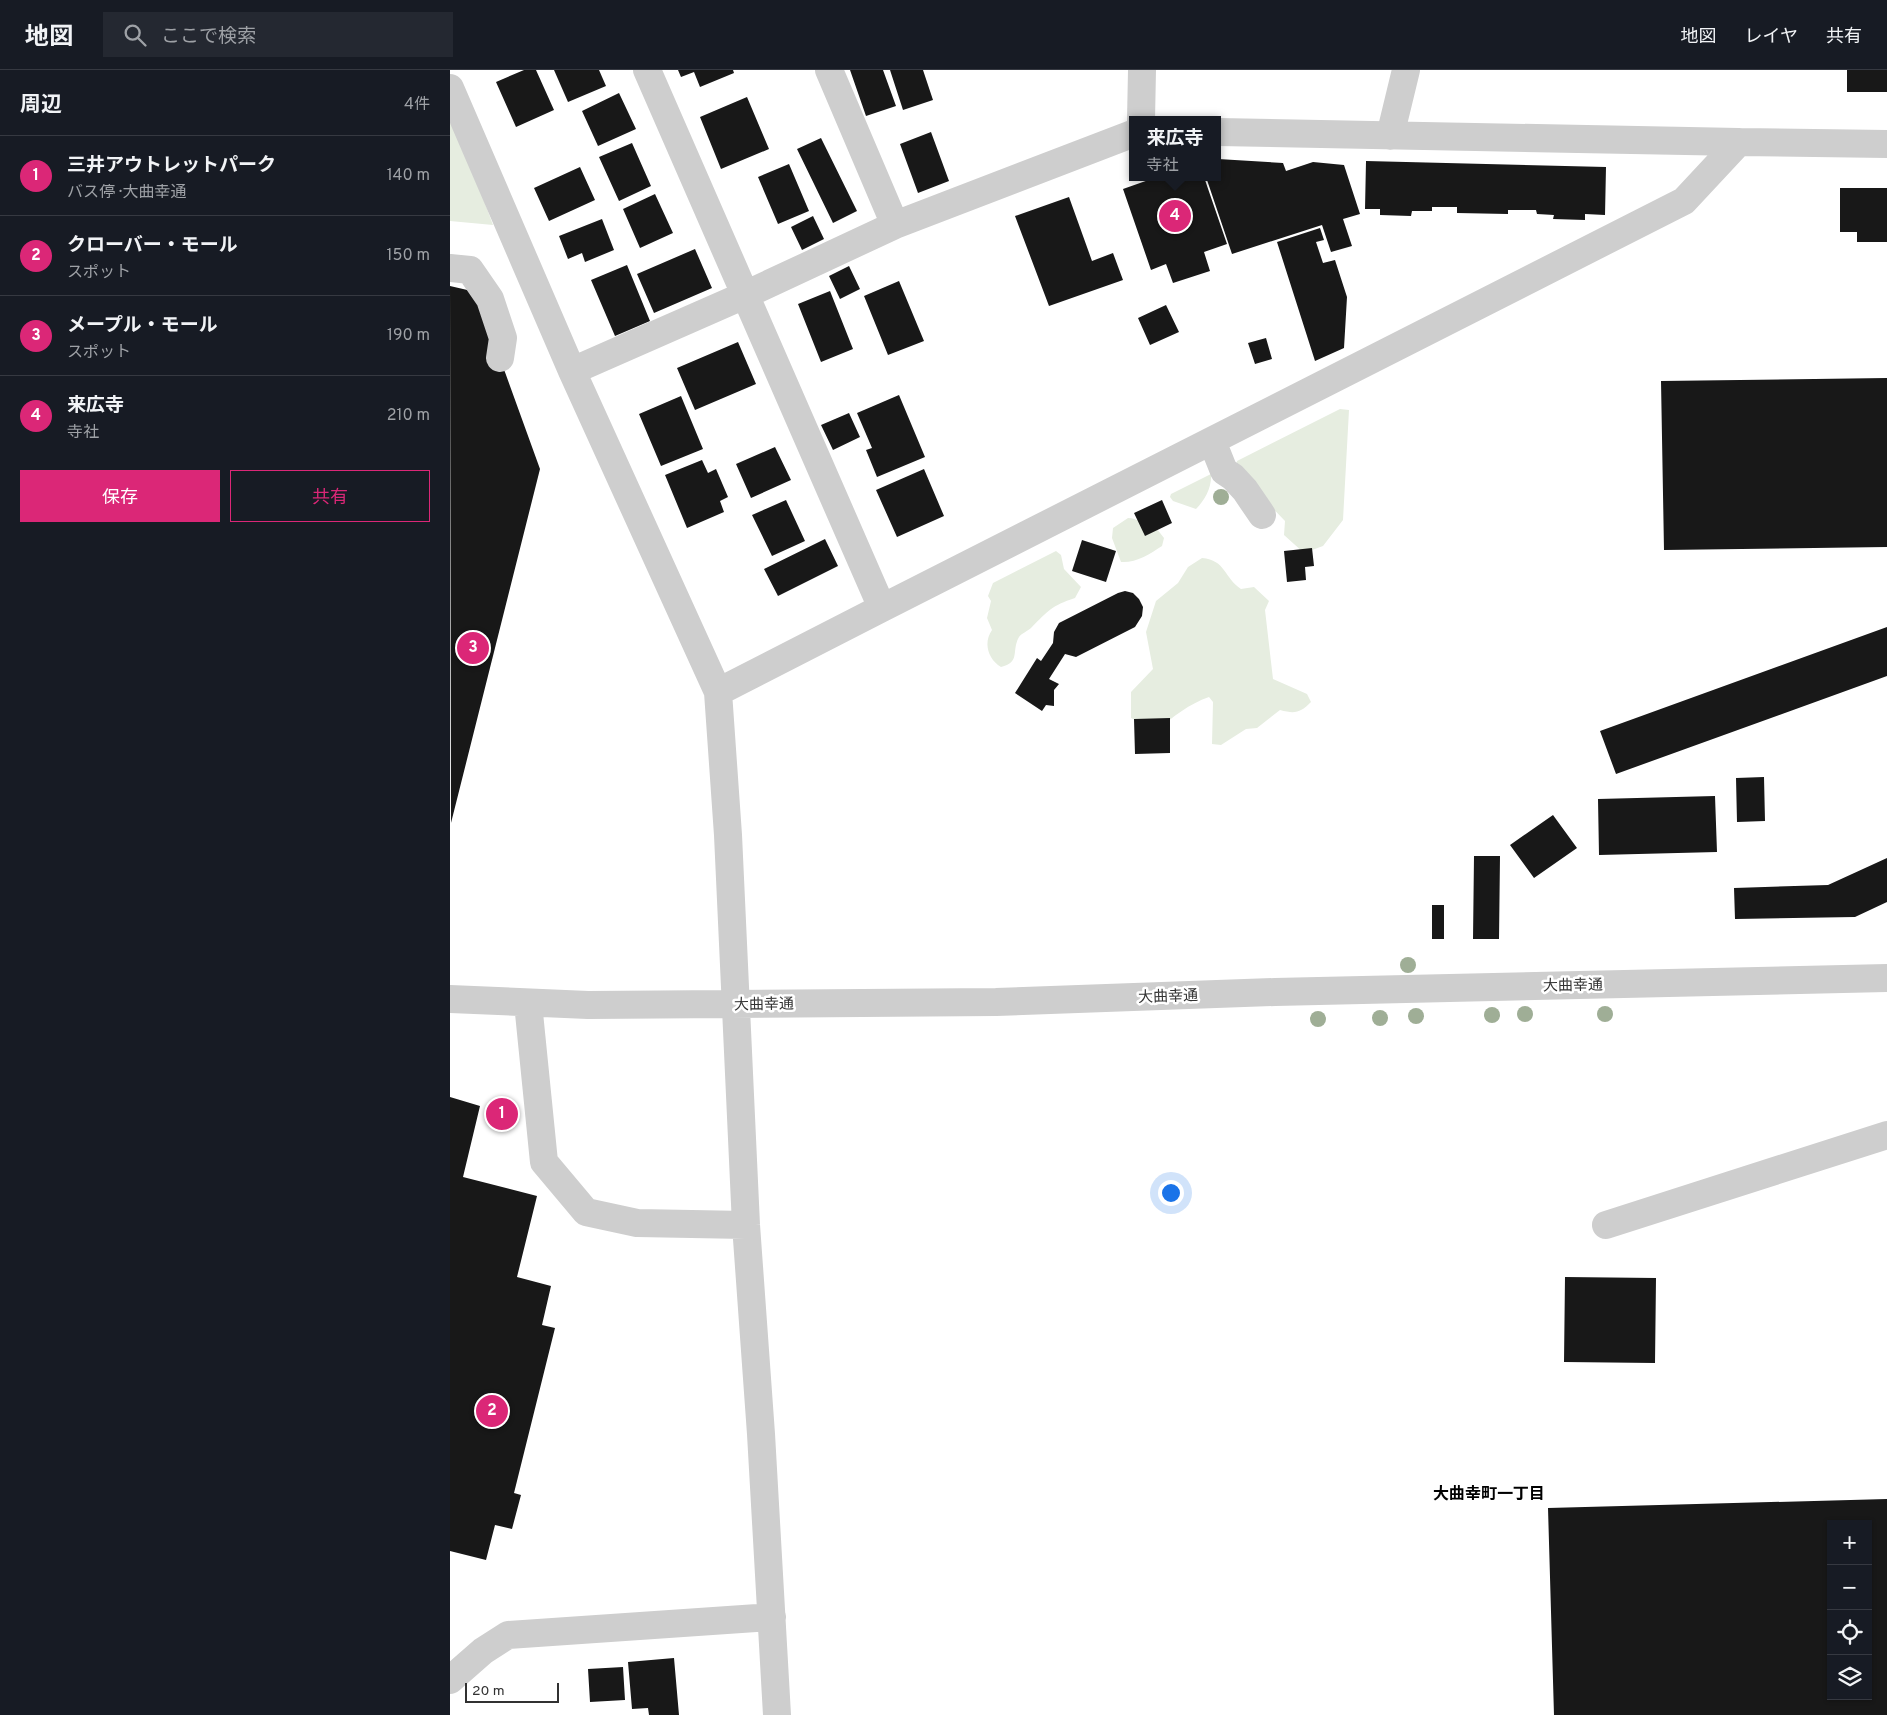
<!DOCTYPE html>
<html lang="ja">
<head>
<meta charset="utf-8">
<style>
  :root { --surface:#171b24; --page:#242831; --text:#f1f3f6; --muted:#9ea1a6; --line:#363941; --accent:#db2777 }
  body { margin:0; font-family:Overpass,"Noto Sans JP",sans-serif; background:var(--page); color:var(--text) }
  .controls { position:absolute; right:15px; bottom:15px; display:grid; overflow:hidden; border-radius:0px; box-shadow:0 1px 4px #0004 }
  .controls button { width:45px; height:45px; display:grid; place-items:center; padding:0; border:0; border-bottom:1px solid var(--line); background:var(--surface); color:var(--text); font:25px sans-serif }
  .scale { position:absolute; left:15px; bottom:12px; width:94px; box-sizing:border-box; padding-left:5px; border:2px solid #313131; border-top:0; font-size:14px; line-height:18px; white-space:nowrap; color:#313131; -webkit-text-stroke:4px #fff; paint-order:stroke }
  .you { position:absolute; left:720px; top:1122px; width:18px; height:18px; margin:-12px; border:4px solid #fff; border-radius:50%; background:#1a73e8; box-shadow:0 0 0 8px #1a73e833 }
  .badge { display:grid; place-items:center; width:32px; height:32px; border-radius:50%; background:var(--accent); color:#fff; font-size:16px; font-weight:700 }
  .pin { position:absolute; translate:-50% -50%; border:2px solid #fff; box-shadow:0 1px 5px #0006 }
  .popup { position:absolute; left:679px; top:46px; width:92px; height:65px; box-sizing:border-box; display:grid; place-content:center; border-radius:0px; background:var(--surface); filter:drop-shadow(0 1px 4px #0005); font-size:16px; white-space:nowrap; color:var(--muted) }
  .popup b { font-size:19px; color:var(--text) }
  .popup::after { content:''; position:absolute; left:50%; top:100%; margin-left:-10px; border:10px solid transparent; border-top-color:var(--surface) }
  .list { margin:0; padding:0; list-style:none }
  h2 { display:flex; justify-content:space-between; align-items:center; height:65px; margin:0; padding:0 20px; font-size:21px }
  h2 small { font-size:16px; font-weight:400; color:var(--muted) }
  .list li { display:grid; grid-template-columns:32px 1fr auto; gap:15px; align-items:center; box-sizing:border-box; height:80px; padding:0 20px; border-top:1px solid var(--line) }
  .list b { display:block; font-size:19px; white-space:nowrap }
  .list p { margin:0; font-size:16px; white-space:nowrap; color:var(--muted) }
  .list em { font-size:16px; font-style:normal; color:var(--muted) }
  .actions { display:flex; gap:10px; padding:15px 20px }
  .actions a { flex:1; padding:11px 0; border:1px solid var(--accent); border-radius:0px; text-align:center; font-size:18px; color:var(--accent) }
  .actions .main { background:var(--accent); color:#fff }
  .icon { flex:none; width:28px; height:28px; fill:none; stroke:currentColor; stroke-width:2; stroke-linecap:round; stroke-linejoin:round }
  .map { position:relative; flex:none; width:1437px; height:1645px; overflow:hidden }
  header { display:flex; align-items:center; gap:30px; box-sizing:border-box; height:70px; padding:0 25px; background:var(--surface); border-bottom:1px solid var(--line) }
  header strong { font-size:24px }
  nav { display:flex; gap:28px; margin-inline-start:auto; font-size:18px }
  .search { width:350px; height:45px; background:var(--page); display:flex; align-items:center; gap:12px; box-sizing:border-box; padding:0 18px; border-radius:0px; color:var(--muted); font-size:19px }
  main { display:flex }
  aside { flex:1; background:var(--surface) }
  .map>svg:first-child { display:block }
  .green { fill:#e6ede0 }
  .building { fill:#181818; fill-rule:evenodd }
  .lines { fill:none; stroke-linecap:round; stroke-linejoin:round }
  .minor { stroke:#cecece; stroke-width:28 }
  .tree { fill:#9fae96 }
  .labels { text-anchor:middle; stroke-width:5; stroke-linejoin:round; paint-order:stroke }
  .street-label { font-size:15px; fill:#313131; stroke:#fff }
  .neighbourhood-label { font-size:16px; font-weight:bold; fill:#000; stroke:#fff }
</style>
</head>
<body>
<header>
<strong>地図</strong>
<div class="search"><svg class="icon" aria-label="search" viewBox="0 0 24 24"><circle cx="10" cy="10" r="6"/><path d="M15 15l6 6"/></svg>ここで検索</div>
<nav><a>地図</a><a>レイヤ</a><a>共有</a></nav>
</header>
<main>
<aside>
<h2>周辺<small>4件</small></h2>
<ul class="list">
<li><span class="badge">1</span><div><b>三井アウトレットパーク</b><p>バス停 · 大曲幸通</p></div><em>140 m</em></li>
<li><span class="badge">2</span><div><b>クローバー・モール</b><p>スポット</p></div><em>150 m</em></li>
<li><span class="badge">3</span><div><b>メープル・モール</b><p>スポット</p></div><em>190 m</em></li>
<li><span class="badge">4</span><div><b>来広寺</b><p>寺社</p></div><em>210 m</em></li>
</ul>
<div class="actions"><a class="main">保存</a><a>共有</a></div>
</aside>
<div class="map">
<svg width="1437" height="1645" viewBox="0 0 1437 1645">
  <rect width="100%" height="100%" fill="#fff"/>
  <path class="green" d="M 0,54 L 6,55 L 43,155 L 0,151 Z
    M 890,339 L 899,340 L 893,450 L 873,476 L 854,483 L 834,465 L 835,451 L 786,400 L 787,391 Z
    M 761,404 C 762,417 755,430 746,439 L 723,431 L 720,427 L 721,424 Z
    M 678,448 C 688,448 692,455 703,454 L 714,468 L 712,476 C 700,484 686,493 671,492 L 662,468 L 663,458 Z
    M 606,481 L 611,485 L 614,499 L 631,517 L 625,528 C 601,536 599,540 581,558 C 578,561 572,563 569,567 C 561,581 571,592 551,597 C 538,589 533,573 542,560 L 537,548 L 541,531 L 538,526 L 543,513 Z
    M 752,488 C 776,490 774,508 791,519 L 804,517 L 819,531 L 815,540 L 823,609 L 857,624 L 861,632 C 850,643 845,644 830,640 L 807,658 L 796,659 L 771,675 L 762,674 L 763,632 L 759,627 C 739,634 724,646 707,660 L 681,648 L 681,622 L 703,599 L 696,562 L 706,531 L 728,513 L 738,497 Z"/>
  <path class="building" d="M 74,0 L 86,0 L 104,40 L 66,57 L 46,12 Z
    M 104,0 L 149,0 L 156,16 L 118,32 Z
    M 228,0 L 283,0 L 284,3 L 250,17 L 244,2 L 231,7 Z
    M 400,0 L 433,0 L 446,36 L 416,46 Z
    M 440,0 L 473,0 L 483,30 L 453,40 Z
    M 1397,0 L 1437,0 L 1437,22 L 1397,22 Z
    M 169,23 L 186,59 L 148,76 L 132,41 Z
    M 297,27 L 319,79 L 271,99 L 250,47 Z
    M 481,62 L 499,111 L 468,123 L 450,74 Z
    M 371,68 L 407,141 L 383,153 L 347,79 Z
    M 182,73 L 201,116 L 169,131 L 149,87 Z
    M 768,89 L 833,93 L 836,101 L 863,92 L 894,95 L 910,144 L 893,149 L 902,176 L 881,182 L 872,155 L 782,184 L 756,107 L 768,107 Z
    M 916,91 L 1156,97 L 1155,145 L 1135,144 L 1135,150 L 1103,149 L 1104,145 L 1087,144 L 1086,140 L 1058,140 L 1058,144 L 1007,143 L 1007,137 L 982,137 L 982,141 L 962,141 L 961,146 L 930,145 L 930,139 L 915,139 Z
    M 339,94 L 359,141 L 328,154 L 308,107 Z
    M 130,97 L 145,130 L 99,151 L 84,118 Z
    M 707,107 L 754,107 L 777,174 L 754,182 L 760,201 L 723,213 L 716,194 L 701,200 L 673,119 Z
    M 1390,118 L 1437,118 L 1437,172 L 1407,172 L 1407,162 L 1390,162 Z
    M 205,124 L 223,163 L 190,178 L 173,139 Z
    M 619,127 L 642,191 L 663,183 L 673,210 L 599,236 L 565,146 Z
    M 363,146 L 374,169 L 352,180 L 341,157 Z
    M 152,149 L 164,180 L 135,192 L 132,183 L 118,189 L 109,166 Z
    M 870,158 L 874,170 L 866,172 L 873,193 L 885,190 L 897,227 L 894,278 L 865,291 L 827,172 Z
    M 245,179 L 262,218 L 204,243 L 187,204 Z
    M 177,195 L 200,251 L 165,266 L 141,210 Z
    M 399,196 L 410,219 L 390,229 L 379,206 Z
    M 449,211 L 474,271 L 438,285 L 414,226 Z
    M 0,216 L 26,222 L 90,399 L 1,753 Z
    M 380,221 L 403,279 L 371,292 L 348,234 Z
    M 716,235 L 729,262 L 700,275 L 688,248 Z
    M 816,268 L 822,289 L 805,294 L 798,273 Z
    M 288,272 L 306,314 L 245,340 L 227,298 Z
    M 1437,308 L 1437,477 L 1214,480 L 1211,311 Z
    M 449,325 L 475,387 L 427,407 L 416,380 L 422,378 L 407,343 Z
    M 231,326 L 253,379 L 211,396 L 189,344 Z
    M 399,343 L 410,367 L 383,380 L 371,355 Z
    M 325,377 L 341,410 L 301,428 L 286,394 Z
    M 252,390 L 258,403 L 266,399 L 278,427 L 270,431 L 274,442 L 237,458 L 215,405 Z
    M 474,399 L 494,446 L 447,467 L 426,420 Z
    M 336,430 L 355,471 L 322,486 L 302,445 Z
    M 712,430 L 722,453 L 695,466 L 684,443 Z
    M 375,469 L 388,496 L 328,526 L 314,499 Z
    M 632,470 L 666,481 L 656,512 L 622,501 Z
    M 862,478 L 864,496 L 855,497 L 856,510 L 837,512 L 834,481 Z
    M 675,521 L 683,523 L 689,529 L 693,537 L 692,546 L 685,557 L 626,587 L 615,584 L 599,609 L 609,614 L 604,620 L 604,636 L 596,635 L 592,641 L 565,623 L 587,588 L 591,591 L 603,573 L 604,562 L 609,553 L 668,523 Z
    M 1437,557 L 1437,606 L 1166,704 L 1150,661 Z
    M 720,648 L 720,683 L 685,684 L 684,649 Z
    M 1314,707 L 1315,751 L 1287,752 L 1286,708 Z
    M 1265,726 L 1267,782 L 1149,785 L 1148,729 Z
    M 1103,745 L 1127,778 L 1084,808 L 1060,775 Z
    M 1024,786 L 1050,786 L 1049,869 L 1023,869 Z
    M 1437,788 L 1437,832 L 1405,847 L 1285,849 L 1284,818 L 1378,815 Z
    M 982,835 L 994,835 L 994,869 L 982,869 Z
    M 0,1027 L 30,1036 L 13,1107 L 87,1126 L 67,1207 L 101,1216 L 92,1255 L 105,1258 L 64,1423 L 71,1425 L 62,1459 L 45,1455 L 36,1490 L 0,1481 Z
    M 1115,1207 L 1206,1208 L 1205,1293 L 1114,1292 Z
    M 1437,1429 L 1437,1645 L 1104,1645 L 1098,1438 ZM 1381,1454 L 1418,1454 L 1418,1626 L 1381,1626 Z
    M 224,1588 L 229,1645 L 199,1645 L 198,1638 L 182,1639 L 178,1592 Z
    M 173,1597 L 175,1630 L 140,1632 L 138,1599 Z"/>
  <g class="lines">
    <path class="minor" d="M 197,0 L 432,538
      M 379,0 L 445,155
      M 0,18 L 122,301 L 268,622 L 278,765 L 296,1155 L 311,1364 L 327,1645
      M 691,50 L 692,0
      M 768,62 L 1289,72
      M 940,66 L 956,0
      M 0,198 L 20,200 L 40,229 L 53,268 L 50,288
      M 122,301 L 295,225 L 445,155 L 682,64
      M 762,371 L 774,401 L 783,407 L 795,420 L 812,445
      M 268,622 L 432,538 L 1234,131 L 1289,72 L 1437,74
      M 0,929 L 138,935 L 546,932 L 825,922 L 1437,908
      M 78,933 L 94,1092 L 136,1142 L 187,1153 L 296,1155
      M 1156,1155 L 1437,1065
      M 0,1610 L 33,1581 L 58,1565 L 322,1547"/>
  </g>
  <g class="tree">
    <circle cx="771" cy="427" r="8"/>
    <circle cx="958" cy="895" r="8"/>
    <circle cx="1075" cy="944" r="8"/>
    <circle cx="1155" cy="944" r="8"/>
    <circle cx="1042" cy="945" r="8"/>
    <circle cx="966" cy="946" r="8"/>
    <circle cx="930" cy="948" r="8"/>
    <circle cx="868" cy="949" r="8"/>
  </g>
  <g class="labels">
    <g class="street-label">
      <text transform="translate(1123 915) rotate(-1)" y="5">大曲幸通</text>
      <text transform="translate(718 926) rotate(-2)" y="5">大曲幸通</text>
      <text transform="translate(314 934) rotate(-1)" y="5">大曲幸通</text>
    </g>
    <g class="neighbourhood-label">
      <text x="1039" y="1429">大曲幸町一丁目</text>
    </g>
  </g>
</svg>
<div class="controls">
<button>+</button>
<button>−</button>
<button><svg class="icon" aria-label="locate" viewBox="0 0 24 24"><circle cx="12" cy="12" r="6"/><path d="M12 2v4M12 18v4M2 12h4M18 12h4"/></svg></button>
<button><svg class="icon" aria-label="layers" viewBox="0 0 24 24"><path d="M12 4l9 5-9 5-9-5zM3 14l9 5 9-5"/></svg></button>
</div>
<div class="scale">20 m</div>
<div class="you"></div>
<div class="pin badge" style="left:52px;top:1044px">1</div>
<div class="pin badge" style="left:42px;top:1341px">2</div>
<div class="pin badge" style="left:23px;top:578px">3</div>
<div class="pin badge" style="left:725px;top:146px">4</div>
<div class="popup"><b>来広寺</b>寺社</div>
</div>
</main>
</body>
</html>
